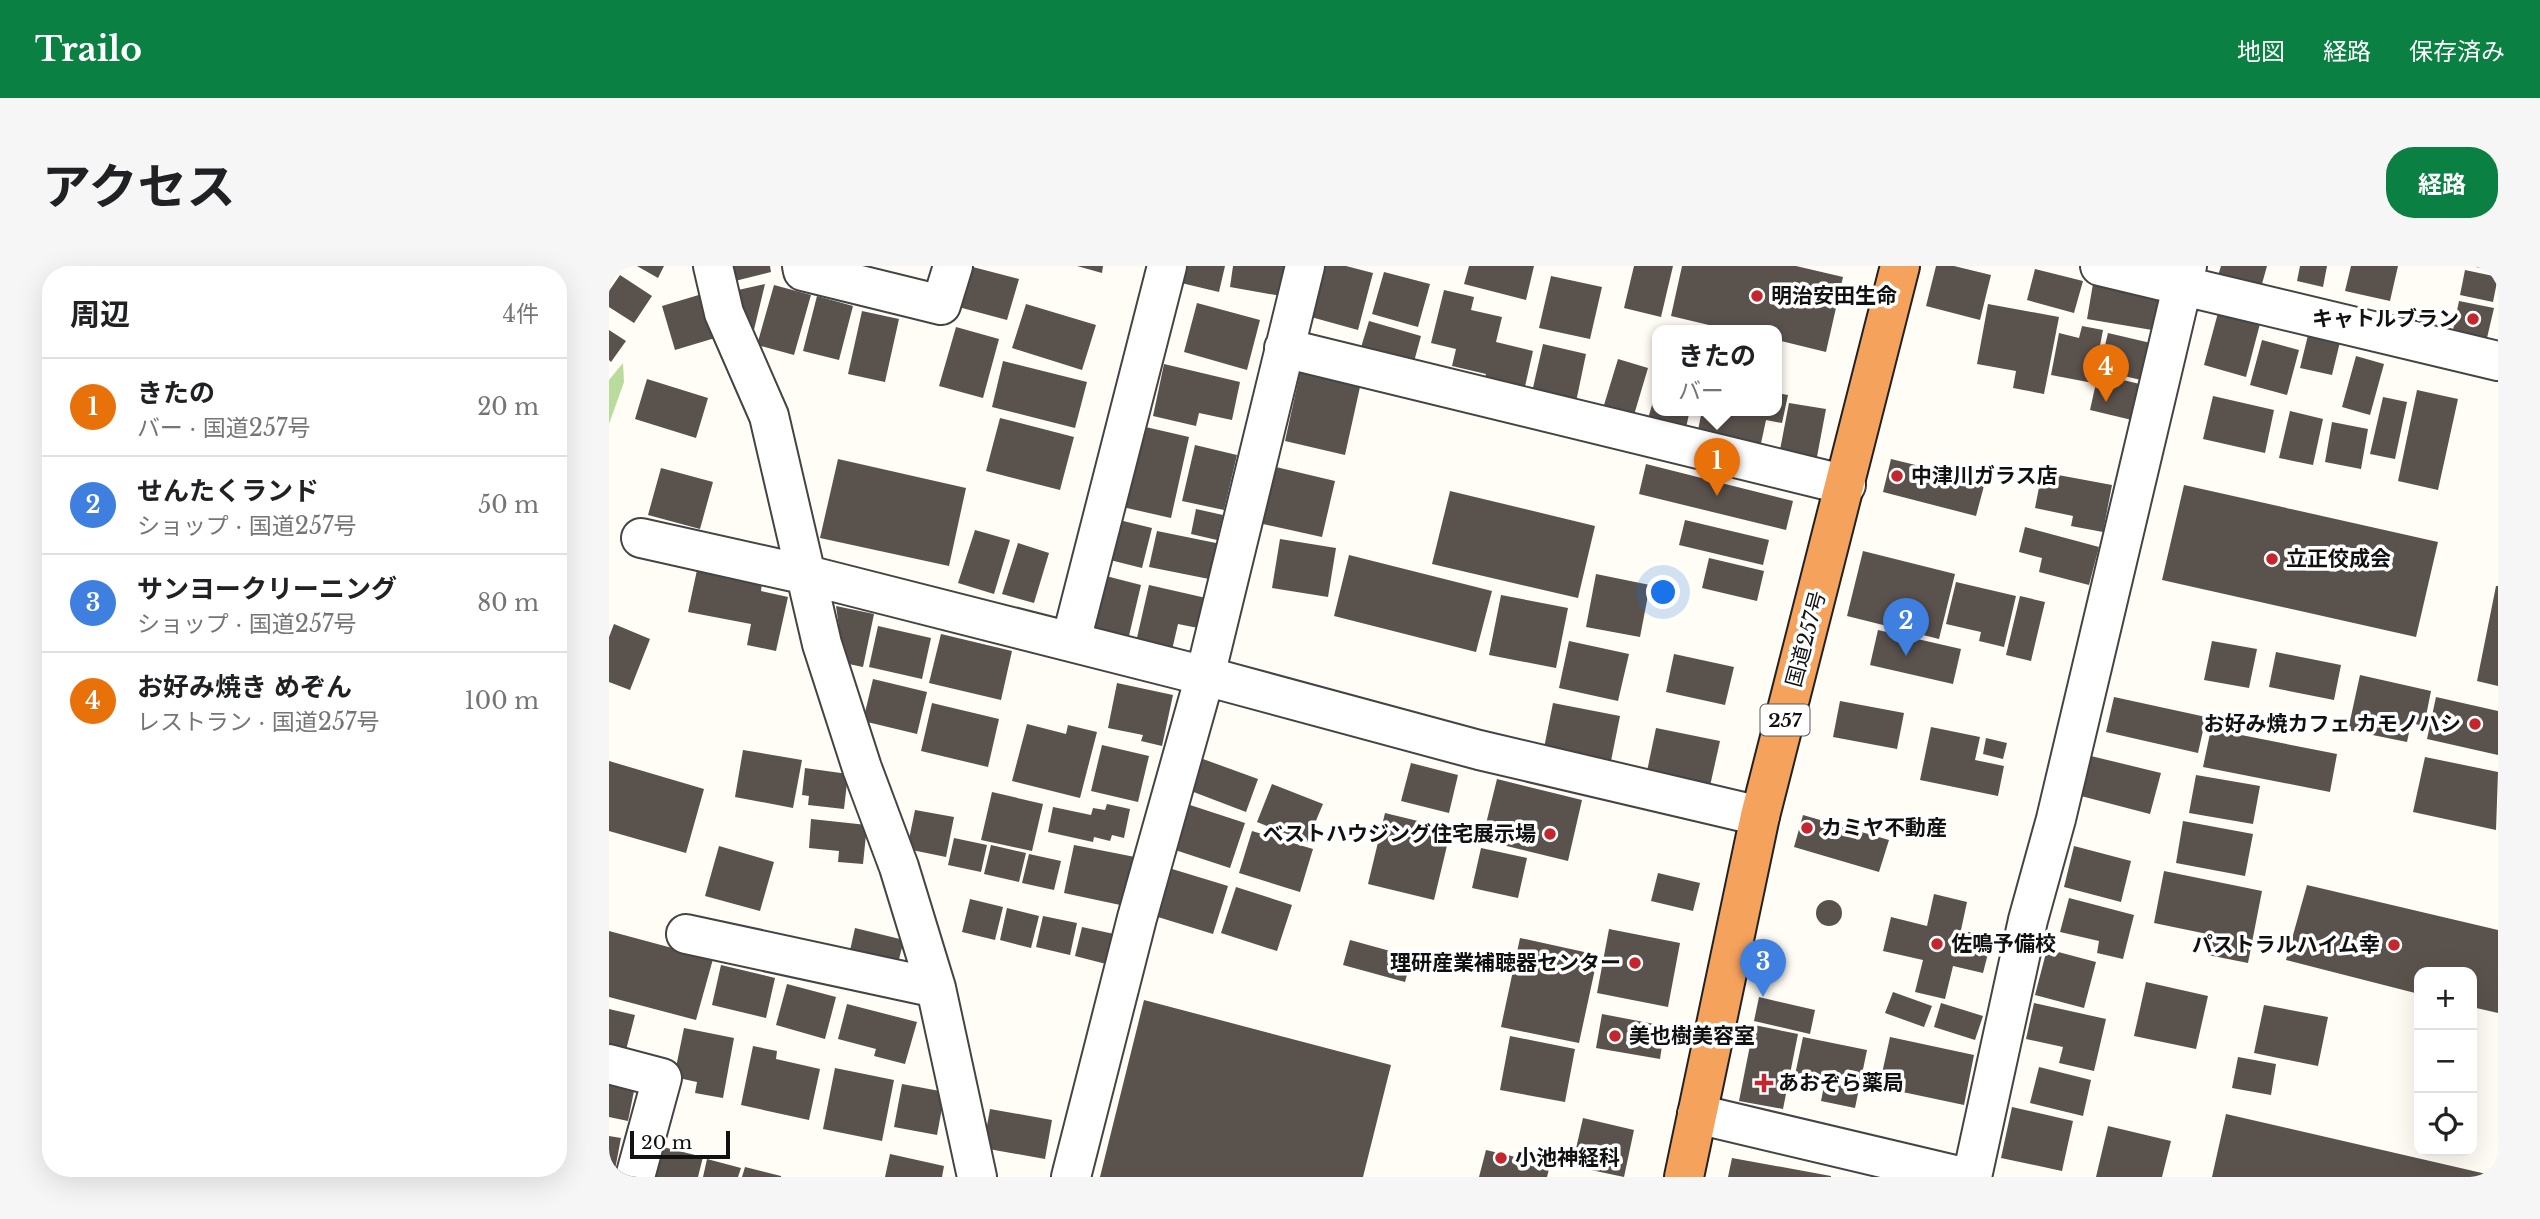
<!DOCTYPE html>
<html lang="ja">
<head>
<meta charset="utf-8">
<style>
  :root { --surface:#fff; --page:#f6f6f6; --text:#202124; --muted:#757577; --line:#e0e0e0; --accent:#0b8043 }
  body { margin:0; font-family:"Libre Baskerville","Noto Sans JP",serif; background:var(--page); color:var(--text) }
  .controls { position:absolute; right:21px; bottom:21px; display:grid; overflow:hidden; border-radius:14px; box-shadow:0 7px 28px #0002 }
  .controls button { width:63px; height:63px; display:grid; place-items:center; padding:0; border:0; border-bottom:2px solid var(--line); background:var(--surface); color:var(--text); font:35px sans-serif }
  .scale { position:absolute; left:21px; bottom:18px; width:100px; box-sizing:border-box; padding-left:7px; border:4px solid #111; border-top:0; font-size:19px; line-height:24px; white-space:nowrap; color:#111; -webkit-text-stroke:5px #fff; paint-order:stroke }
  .you { position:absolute; left:1055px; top:327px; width:24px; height:24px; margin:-18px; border:5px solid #fff; border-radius:50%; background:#1a73e8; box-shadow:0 0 0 10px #1a73e833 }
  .badge { display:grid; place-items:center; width:46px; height:46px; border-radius:50%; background:var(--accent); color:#fff; font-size:23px; font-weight:700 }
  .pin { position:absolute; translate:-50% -58px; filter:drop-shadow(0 2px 4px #0008) }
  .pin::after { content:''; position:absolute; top:37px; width:24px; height:21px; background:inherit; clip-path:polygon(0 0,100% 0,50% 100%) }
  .popup { position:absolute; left:1043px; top:59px; width:130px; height:91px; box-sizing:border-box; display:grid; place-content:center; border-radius:14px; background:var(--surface); filter:drop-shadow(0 2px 5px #0005); font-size:23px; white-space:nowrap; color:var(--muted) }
  .popup b { font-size:26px; color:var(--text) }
  .popup::after { content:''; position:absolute; left:50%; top:100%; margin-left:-14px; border:14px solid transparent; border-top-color:var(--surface) }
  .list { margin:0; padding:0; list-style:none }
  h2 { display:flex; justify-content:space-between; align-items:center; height:91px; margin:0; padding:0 28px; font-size:30px }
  h2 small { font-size:23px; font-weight:400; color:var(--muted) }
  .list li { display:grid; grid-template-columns:46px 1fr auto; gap:21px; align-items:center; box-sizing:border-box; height:98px; padding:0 28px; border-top:2px solid var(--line) }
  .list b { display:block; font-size:26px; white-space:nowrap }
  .list p { margin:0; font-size:23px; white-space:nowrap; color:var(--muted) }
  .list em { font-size:23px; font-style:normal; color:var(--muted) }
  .icon { flex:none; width:38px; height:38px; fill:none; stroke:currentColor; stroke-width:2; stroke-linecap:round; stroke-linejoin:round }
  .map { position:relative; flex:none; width:1889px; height:911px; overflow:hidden; border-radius:28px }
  header { display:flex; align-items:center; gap:42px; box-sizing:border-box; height:98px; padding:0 35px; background:var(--accent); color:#fff }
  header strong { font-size:33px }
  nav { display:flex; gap:38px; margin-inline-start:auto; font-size:24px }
  .intro { display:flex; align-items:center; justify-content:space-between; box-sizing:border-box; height:168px; padding:0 42px }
  h1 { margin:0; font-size:49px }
  .button { padding:18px 32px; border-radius:28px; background:var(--accent); color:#fff; font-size:24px; font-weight:700 }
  main { display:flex; gap:42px; padding:0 42px }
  aside { flex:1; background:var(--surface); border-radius:28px; box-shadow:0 7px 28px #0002 }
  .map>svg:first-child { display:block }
  .forest { fill:#b9dc9c }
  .building { fill:#5a524d }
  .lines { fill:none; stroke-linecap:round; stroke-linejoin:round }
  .minor-casing { stroke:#444; stroke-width:42 }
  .highway-casing { stroke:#222; stroke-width:42 }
  .minor { stroke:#fff; stroke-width:38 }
  .highway { stroke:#f5a25d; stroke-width:38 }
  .poi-dot { fill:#c4262e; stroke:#fff; stroke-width:2.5 }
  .labels { text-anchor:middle; stroke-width:7; stroke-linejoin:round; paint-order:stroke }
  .shield { fill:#fff; stroke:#585858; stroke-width:2 }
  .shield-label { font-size:19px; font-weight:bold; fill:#111 }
  .poi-label { font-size:21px; font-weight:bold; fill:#111; stroke:#fff; text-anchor:start }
  .street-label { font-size:21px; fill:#111; stroke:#fff }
</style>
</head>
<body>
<header>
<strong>Trailo</strong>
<nav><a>地図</a><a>経路</a><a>保存済み</a></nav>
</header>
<div class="intro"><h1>アクセス</h1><a class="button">経路</a></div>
<main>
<aside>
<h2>周辺<small>4件</small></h2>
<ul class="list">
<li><span class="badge" style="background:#e8710a">1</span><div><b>きたの</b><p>バー · 国道257号</p></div><em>20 m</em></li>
<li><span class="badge" style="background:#3f7fe0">2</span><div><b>せんたくランド</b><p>ショップ · 国道257号</p></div><em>50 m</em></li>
<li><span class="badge" style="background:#3f7fe0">3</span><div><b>サンヨークリーニング</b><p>ショップ · 国道257号</p></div><em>80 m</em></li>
<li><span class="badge" style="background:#e8710a">4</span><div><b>お好み焼き めぞん</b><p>レストラン · 国道257号</p></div><em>100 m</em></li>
</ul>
</aside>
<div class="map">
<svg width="1889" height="911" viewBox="0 0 1889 911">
  <rect width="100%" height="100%" fill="#fffdf5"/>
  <path class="forest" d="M 14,97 L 15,116 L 0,158 L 0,114 Z"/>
  <path class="building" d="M 28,0 L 55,0 L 49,12 Z
    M 114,0 L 161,0 L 162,6 L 118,17 Z
    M 360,0 L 410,13 L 398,54 L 342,39 Z
    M 468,0 L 494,0 L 493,7 Z
    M 568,0 L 616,0 L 610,26 L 564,15 Z
    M 624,0 L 678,0 L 672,30 L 621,21 Z
    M 716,0 L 737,0 L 764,7 L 749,64 L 702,51 Z
    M 860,0 L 925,0 L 917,34 L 855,18 Z
    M 1025,0 L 1064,0 L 1052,51 L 1015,42 Z
    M 1073,0 L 1187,0 L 1234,11 L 1217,86 L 1168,74 L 1168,64 L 1121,64 L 1062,50 Z
    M 1327,0 L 1345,0 L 1382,9 L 1371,54 L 1317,40 Z
    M 1612,0 L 1658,0 L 1651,25 L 1608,13 Z
    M 1691,0 L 1718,0 L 1714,21 L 1688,15 Z
    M 1742,0 L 1789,0 L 1781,35 L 1736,25 Z
    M 1867,0 L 1889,0 L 1889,6 L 1867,1 Z
    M 1426,3 L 1474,15 L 1465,47 L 1418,34 Z
    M 1856,4 L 1889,11 L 1884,36 L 1851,29 Z
    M 775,6 L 821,18 L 809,61 L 763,48 Z
    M 11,9 L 43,30 L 25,57 L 0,41 L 0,25 Z
    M 942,10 L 993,21 L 981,73 L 930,62 Z
    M 1485,12 L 1557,24 L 1549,65 L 1478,53 Z
    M 156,18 L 143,72 L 120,26 Z
    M 165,19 L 202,29 L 185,89 L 148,79 Z
    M 835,24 L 865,31 L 862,44 L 893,51 L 887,76 L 924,85 L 915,125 L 875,114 L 877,108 L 843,100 L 847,83 L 822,77 Z
    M 93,28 L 106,72 L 66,84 L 53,40 Z
    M 208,30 L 244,40 L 230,94 L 194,85 Z
    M 1850,35 L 1885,42 L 1878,72 L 1844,64 Z
    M 588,37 L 651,54 L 638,104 L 575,86 Z
    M 417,38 L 487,59 L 473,104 L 403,82 Z
    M 1379,38 L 1450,51 L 1435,128 L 1404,122 L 1407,105 L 1368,98 Z
    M 1610,43 L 1652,54 L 1637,111 L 1595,99 Z
    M 253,45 L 290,53 L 276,116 L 239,108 Z
    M 760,55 L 812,70 L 803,103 L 750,88 Z
    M 1473,60 L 1494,64 L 1484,117 L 1442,109 L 1450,67 L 1470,72 Z
    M 347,61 L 390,73 L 374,132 L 330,120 Z
    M 0,64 L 17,75 L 2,96 L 0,94 Z
    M 1499,67 L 1546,78 L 1536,115 L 1490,104 Z
    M 1699,69 L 1731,76 L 1723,109 L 1691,102 Z
    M 1653,74 L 1690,84 L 1678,129 L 1641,119 Z
    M 934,78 L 977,88 L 967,136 L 923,126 Z
    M 1747,90 L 1775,98 L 1761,149 L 1733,141 Z
    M 1009,93 L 1039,102 L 1025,149 L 995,139 Z
    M 394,95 L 478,116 L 466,162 L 383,141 Z
    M 555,98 L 631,116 L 623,154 L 590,147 L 587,160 L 544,150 Z
    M 691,107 L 751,121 L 736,189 L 676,175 Z
    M 1489,108 L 1535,119 L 1527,155 L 1481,144 Z
    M 38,113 L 99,132 L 87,172 L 26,153 Z
    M 1048,122 L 1048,144 L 1081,144 L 1076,166 L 1038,156 Z
    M 1808,124 L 1849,133 L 1829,224 L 1789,215 Z
    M 1168,127 L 1179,129 L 1173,157 L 1157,154 L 1151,182 L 1088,169 L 1093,144 L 1168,144 Z
    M 1604,130 L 1665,144 L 1656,187 L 1594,173 Z
    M 1774,131 L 1798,136 L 1786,193 L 1761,188 Z
    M 1180,137 L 1217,143 L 1207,196 L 1170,189 Z
    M 1681,145 L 1714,153 L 1704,199 L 1670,192 Z
    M 391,152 L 465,171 L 451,224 L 377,205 Z
    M 1723,156 L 1759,163 L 1752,203 L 1716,196 Z
    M 528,159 L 580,171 L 562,252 L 509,240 Z
    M 586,179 L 628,189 L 615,244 L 573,235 Z
    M 229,193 L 357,222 L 340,300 L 211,272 Z
    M 1282,193 L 1376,216 L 1367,250 L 1274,226 Z
    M 1037,198 L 1184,235 L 1177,264 L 1030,228 Z
    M 667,201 L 726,215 L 713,271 L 654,258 Z
    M 52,202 L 104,216 L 91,263 L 39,249 Z
    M 1433,206 L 1503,219 L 1494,266 L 1462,260 L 1464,250 L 1426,242 Z
    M 1575,219 L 1829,276 L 1807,371 L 1553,314 Z
    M 841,225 L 986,260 L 969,332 L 823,298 Z
    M 587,243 L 614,249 L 608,274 L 582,268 Z
    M 506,253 L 543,262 L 533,302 L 497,293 Z
    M 1076,254 L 1160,274 L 1154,299 L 1070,279 Z
    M 1416,261 L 1490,281 L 1480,319 L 1430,306 L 1433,292 L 1410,286 Z
    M 366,264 L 401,274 L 385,328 L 349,317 Z
    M 548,265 L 612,278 L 605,314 L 540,301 Z
    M 671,273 L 727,282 L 719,331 L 663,322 Z
    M 409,277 L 440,287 L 425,337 L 393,328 Z
    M 1254,285 L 1346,308 L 1330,373 L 1238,350 Z
    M 740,289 L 883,325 L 867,386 L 725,350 Z
    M 1100,292 L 1155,305 L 1148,335 L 1093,322 Z
    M 88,304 L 153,317 L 152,325 L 179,331 L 167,385 L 138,379 L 142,358 L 79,346 Z
    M 987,308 L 1041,319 L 1031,371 L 977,361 Z
    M 493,309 L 532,319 L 519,374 L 480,365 Z
    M 1347,316 L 1407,330 L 1395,381 L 1370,375 L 1372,366 L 1337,358 Z
    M 540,319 L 597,332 L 589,362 L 569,358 L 563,384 L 527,376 Z
    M 1887,320 L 1889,320 L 1889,420 L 1868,415 Z
    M 892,329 L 959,342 L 947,402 L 880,389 Z
    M 1411,330 L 1436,336 L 1422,395 L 1397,389 Z
    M 227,340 L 265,348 L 254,401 L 235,397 Z
    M 5,358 L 41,373 L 21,424 L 0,416 L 0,371 Z
    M 269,360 L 322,372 L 313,413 L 260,401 Z
    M 1269,364 L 1352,383 L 1344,418 L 1261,399 Z
    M 332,368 L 403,385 L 392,434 L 320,417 Z
    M 960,375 L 1020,388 L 1009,435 L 950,422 Z
    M 1603,375 L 1648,383 L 1640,422 L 1595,414 Z
    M 1667,386 L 1732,399 L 1725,434 L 1660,421 Z
    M 1065,388 L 1125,401 L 1116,439 L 1057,426 Z
    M 1751,409 L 1822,425 L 1815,460 L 1802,457 L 1798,476 L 1739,464 Z
    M 264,413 L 318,426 L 308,468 L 254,455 Z
    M 508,417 L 564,429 L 553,480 L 532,475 L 534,469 L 499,462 Z
    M 1505,431 L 1597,451 L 1589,487 L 1497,466 Z
    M 1827,431 L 1889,445 L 1889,489 L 1818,473 Z
    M 1231,435 L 1295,447 L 1288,483 L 1224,471 Z
    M 323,437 L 390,453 L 379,501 L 312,485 Z
    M 944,437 L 1011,450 L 1000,505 L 933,492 Z
    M 418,458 L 457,468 L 459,459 L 488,466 L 471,532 L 403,515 Z
    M 1322,461 L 1371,471 L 1366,494 L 1395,500 L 1389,530 L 1311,514 Z
    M 1047,462 L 1111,475 L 1099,529 L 1036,515 Z
    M 1602,463 L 1728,488 L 1721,526 L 1594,501 Z
    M 1377,472 L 1398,477 L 1394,493 L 1374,488 Z
    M 493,479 L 540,490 L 529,536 L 482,525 Z
    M 134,484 L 193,494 L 184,542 L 126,531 Z
    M 1482,490 L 1552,507 L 1541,548 L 1472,530 Z
    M 1816,491 L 1889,506 L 1887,564 L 1804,546 Z
    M 594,493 L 649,513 L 637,546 L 582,525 Z
    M 0,495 L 95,523 L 77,587 L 0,565 Z
    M 802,497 L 849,509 L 840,547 L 792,535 Z
    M 196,502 L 239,508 L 235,543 L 199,539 L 200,530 L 193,529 Z
    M 1587,509 L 1651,520 L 1644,558 L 1580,547 Z
    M 888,513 L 973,534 L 959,595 L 873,574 Z
    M 663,518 L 714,538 L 698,576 L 648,556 Z
    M 383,526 L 434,538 L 423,585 L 372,574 Z
    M 498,538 L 521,543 L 515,572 L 503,569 L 501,575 L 485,571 L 484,576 L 439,566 L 444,541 L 482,549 L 484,542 L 496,544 Z
    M 578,538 L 636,557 L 621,602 L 563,583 Z
    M 306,544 L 345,551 L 337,591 L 298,583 Z
    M 776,547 L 842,563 L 825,634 L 759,618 Z
    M 1194,549 L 1280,574 L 1270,606 L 1185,581 Z
    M 202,553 L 258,559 L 254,598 L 229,596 L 230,585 L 200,582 Z
    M 1574,555 L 1644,568 L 1636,610 L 1567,597 Z
    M 643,565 L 704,583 L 691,626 L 630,607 Z
    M 345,572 L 378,579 L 372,606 L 339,599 Z
    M 382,579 L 417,587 L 410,616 L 375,608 Z
    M 465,579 L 526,591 L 516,640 L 455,627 Z
    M 110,580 L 165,596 L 151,645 L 96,630 Z
    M 1465,580 L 1522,595 L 1512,636 L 1455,621 Z
    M 872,582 L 918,592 L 909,632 L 863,622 Z
    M 420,588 L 452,595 L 445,624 L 413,617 Z
    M 550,599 L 619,620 L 604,668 L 536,647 Z
    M 1555,605 L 1653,625 L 1639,697 L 1599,689 L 1603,669 L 1545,657 Z
    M 1049,607 L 1091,617 L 1084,645 L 1042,635 Z
    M 1698,619 L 1889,664 L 1889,747 L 1863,741 L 1863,706 L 1810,706 L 1810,728 L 1677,694 Z
    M 627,621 L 683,639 L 668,685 L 612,667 Z
    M 1325,628 L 1358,636 L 1352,664 L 1383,672 L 1374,707 L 1344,700 L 1336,733 L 1306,726 L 1314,694 L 1274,685 L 1282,651 L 1318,660 Z
    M 1460,632 L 1525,649 L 1514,693 L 1488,687 L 1490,675 L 1451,666 Z
    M 361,633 L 394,641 L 386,674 L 353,666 Z
    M1207 647a13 13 0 1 1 26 0a13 13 0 1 1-26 0Z
    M 398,642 L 430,650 L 422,682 L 391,674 Z
    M 434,650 L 468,657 L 461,689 L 427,681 Z
    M 473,661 L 505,668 L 497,698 L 466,690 Z
    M 246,662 L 295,674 L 288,701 L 240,689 Z
    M 1000,663 L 1071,677 L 1059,741 L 988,727 Z
    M 0,665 L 104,693 L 87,754 L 0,731 Z
    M 911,672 L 989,689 L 970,777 L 892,761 Z
    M 741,674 L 803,691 L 796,716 L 734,699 Z
    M 1438,683 L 1487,696 L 1475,742 L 1426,729 Z
    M 112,699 L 166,712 L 157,752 L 103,739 Z
    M 1537,716 L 1599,730 L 1587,783 L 1525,770 Z
    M 178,718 L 227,731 L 216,773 L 167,759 Z
    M 1284,726 L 1323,740 L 1315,761 L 1276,747 Z
    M 1150,731 L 1206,744 L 1201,768 L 1145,755 Z
    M 535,734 L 782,799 L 754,911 L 491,911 Z
    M 1332,737 L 1374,750 L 1366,774 L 1325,761 Z
    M 1425,737 L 1497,753 L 1485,805 L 1450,797 L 1454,781 L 1417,773 Z
    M 238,738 L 308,756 L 296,798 L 265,790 L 267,783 L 229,773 Z
    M 1655,739 L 1719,751 L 1709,800 L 1645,787 Z
    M 0,743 L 26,749 L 16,788 L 0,784 Z
    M 993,748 L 1056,760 L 1051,793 L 987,782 Z
    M 1145,759 L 1189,768 L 1174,843 L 1130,835 Z
    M 75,762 L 125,772 L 114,832 L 86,827 L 88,816 L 65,811 Z
    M 901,770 L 966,783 L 956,836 L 891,824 Z
    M 1194,771 L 1258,784 L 1246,842 L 1212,835 L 1216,815 L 1186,809 Z
    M 1281,771 L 1365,789 L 1355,839 L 1270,821 Z
    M 144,780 L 168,785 L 167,793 L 211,803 L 200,854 L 132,839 Z
    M 1629,791 L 1667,798 L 1662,829 L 1623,822 Z
    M 1430,801 L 1482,814 L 1474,850 L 1421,837 Z
    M 226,802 L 285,814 L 273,875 L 214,863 Z
    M 0,815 L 26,820 L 19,855 L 0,851 Z
    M 293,818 L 336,826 L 328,869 L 285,861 Z
    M 1403,841 L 1464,855 L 1453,905 L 1392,892 Z
    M 381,843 L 443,854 L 436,893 L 374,882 Z
    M 1617,848 L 1886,910 L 1886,911 L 1603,911 Z
    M 974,852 L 1025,864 L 1015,911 L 963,900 Z
    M 1499,860 L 1562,875 L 1553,911 L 1487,911 Z
    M 0,870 L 12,872 L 5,909 L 0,908 Z
    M 46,879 L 94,891 L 89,911 L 38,911 Z
    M 877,884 L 941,899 L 938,911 L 870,911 Z
    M 281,888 L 335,900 L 333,911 L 276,911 Z
    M 1123,892 L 1222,910 L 1222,911 L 1119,911 Z
    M 98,893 L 132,902 L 129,911 L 94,911 Z
    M 136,901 L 172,910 L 172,911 L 133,911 Z"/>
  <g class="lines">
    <g class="minor-casing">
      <path id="minor" d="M 104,0 L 115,47 L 160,150 L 213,378 L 253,502 L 290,601 L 327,722 L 368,911
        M 193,0 L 194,5 L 332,39 L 344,0
        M 1491,0 L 1889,95
        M 675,82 L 1237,219
        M 32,272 L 198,309 L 596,410 L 870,484 L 1151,550
        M 462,375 L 558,0
        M 77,668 L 327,722
        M 0,798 L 53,812 L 26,911
        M 1088,848 L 1354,911
        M 462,911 L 528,652 L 596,410 L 696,0
        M 1363,911 L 1419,654 L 1447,553 L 1578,0"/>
    </g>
    <g class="highway-casing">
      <path id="highway" d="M 1075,911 L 1151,550 L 1291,0"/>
    </g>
    <use href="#minor" class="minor"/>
    <use href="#highway" class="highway"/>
  </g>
  <g class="poi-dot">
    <circle cx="1148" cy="30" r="7"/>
    <circle cx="1864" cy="53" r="7"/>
    <circle cx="1288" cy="210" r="7"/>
    <circle cx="1663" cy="293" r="7"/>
    <circle cx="1866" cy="458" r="7"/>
    <circle cx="1198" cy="562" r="7"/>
    <circle cx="941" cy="568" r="7"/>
    <circle cx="1328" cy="678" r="7"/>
    <circle cx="1785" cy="679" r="7"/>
    <circle cx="1026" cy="697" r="7"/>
    <circle cx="1006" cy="770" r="7"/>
    <path d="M1151.5 806.5h7v7h7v7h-7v7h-7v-7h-7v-7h7z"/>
    <circle cx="892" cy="892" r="7"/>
  </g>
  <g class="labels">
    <rect class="shield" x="1151.5" y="438.5" width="49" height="31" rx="5"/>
    <g class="shield-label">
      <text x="1176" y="461">257</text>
    </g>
    <g class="poi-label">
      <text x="1162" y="37">明治安田生命</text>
      <text x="1850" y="60" text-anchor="end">キャトルブラン</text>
      <text x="1302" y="217">中津川ガラス店</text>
      <text x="1677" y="300">立正佼成会</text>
      <text x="1852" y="465" text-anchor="end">お好み焼カフェ カモノハシ</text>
      <text x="1212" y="569">カミヤ不動産</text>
      <text x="927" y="575" text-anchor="end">ベストハウジング住宅展示場</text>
      <text x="1342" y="685">佐鳴予備校</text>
      <text x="1771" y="686" text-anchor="end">パストラルハイム幸</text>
      <text x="1012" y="704" text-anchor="end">理研産業補聴器センター</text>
      <text x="1020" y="777">美也樹美容室</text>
      <text x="1169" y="824">あおぞら薬局</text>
      <text x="906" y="899">小池神経科</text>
    </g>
    <g class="street-label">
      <text transform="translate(1197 373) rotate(-75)" y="7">国道257号</text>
    </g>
  </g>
</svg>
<div class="controls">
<button>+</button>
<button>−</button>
<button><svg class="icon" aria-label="locate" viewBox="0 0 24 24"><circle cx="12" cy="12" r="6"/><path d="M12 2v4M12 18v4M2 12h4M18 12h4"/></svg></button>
</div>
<div class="scale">20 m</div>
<div class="you"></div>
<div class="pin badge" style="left:1108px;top:230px;background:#e8710a">1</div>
<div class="popup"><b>きたの</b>バー</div>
<div class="pin badge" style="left:1297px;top:390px;background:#3f7fe0">2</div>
<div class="pin badge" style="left:1154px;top:731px;background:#3f7fe0">3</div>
<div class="pin badge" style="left:1497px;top:136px;background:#e8710a">4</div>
</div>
</main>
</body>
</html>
